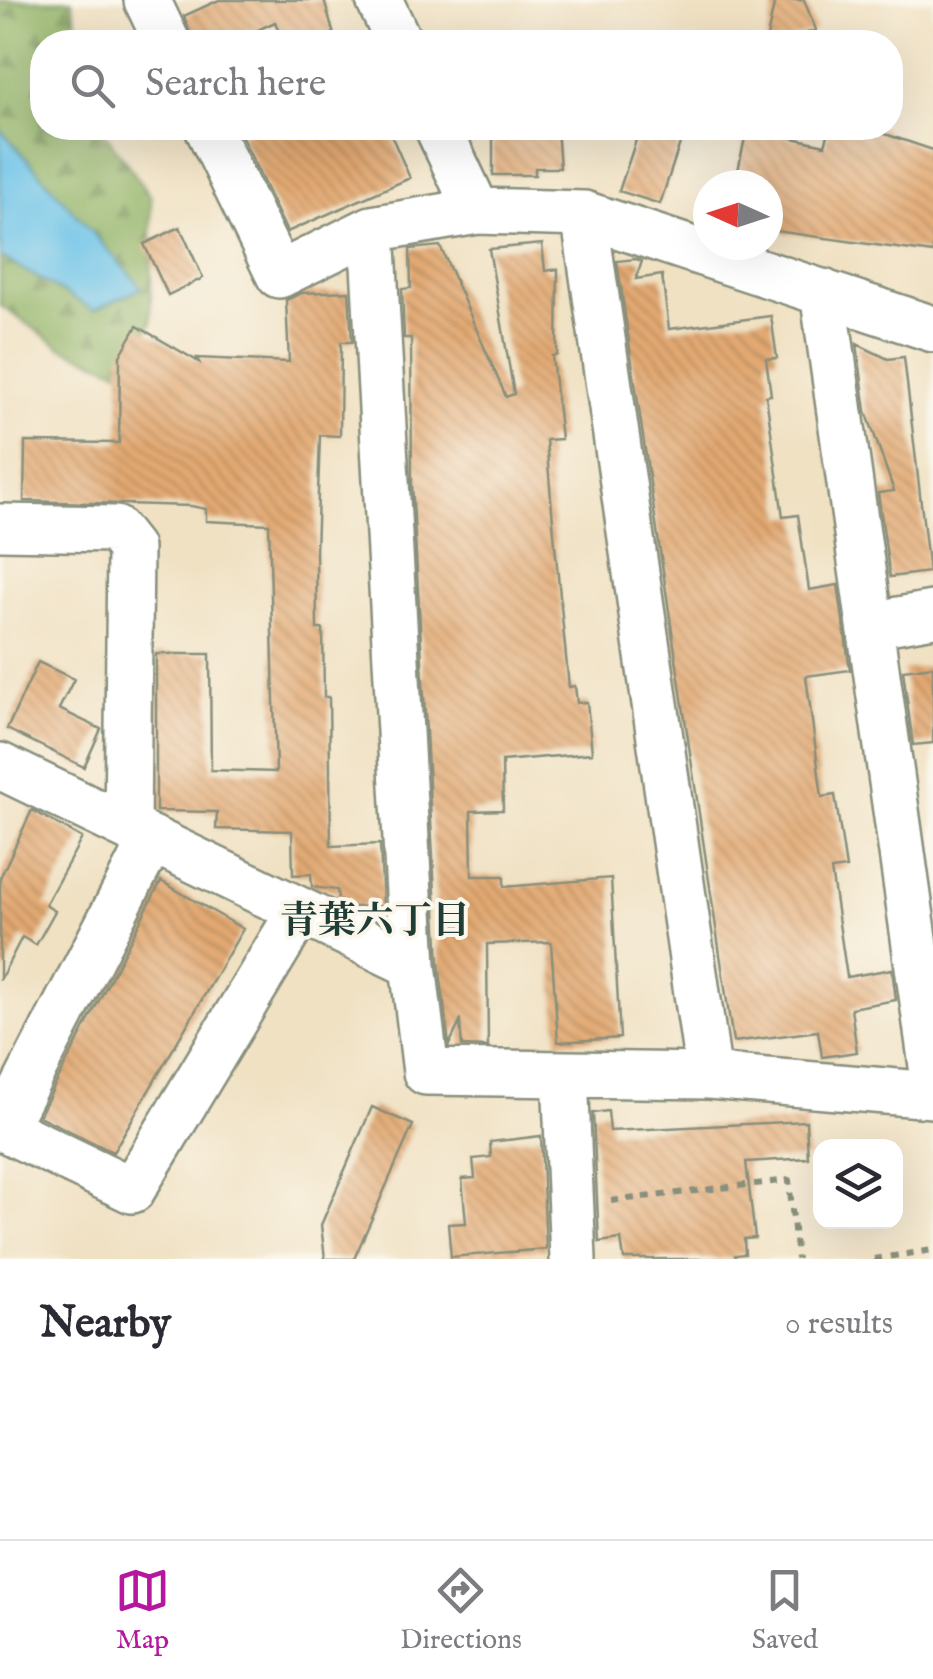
<!DOCTYPE html>
<html lang="en">
<head>
<meta charset="utf-8">
<style>
  :root { --surface:#fff; --page:#f7f7f7; --text:#2b2b33; --muted:#7c7c81; --line:#e1e1e2; --accent:#b5179e }
  body { margin:0; font-family:"IM FELL English","Noto Serif JP",serif; background:var(--page); color:var(--text) }
  .controls { position:absolute; right:30px; bottom:30px; display:grid; overflow:hidden; border-radius:20px; box-shadow:0 10px 40px #0002 }
  .controls button { width:90px; height:90px; display:grid; place-items:center; padding:0; border:0; border-bottom:2px solid var(--line); background:var(--surface); color:var(--text); font:50px sans-serif }
  .compass { position:absolute; left:693px; top:170px; width:90px; height:90px; border-radius:50%; background:var(--surface); box-shadow:0 10px 40px #0002; rotate:273deg }
  .list { margin:0; padding:0; list-style:none }
  h2 { display:flex; justify-content:space-between; align-items:center; height:130px; margin:0; padding:0 40px; font-size:42px }
  h2 small { font-size:32px; font-weight:400; color:var(--muted) }
  .icon { flex:none; width:55px; height:55px; fill:none; stroke:currentColor; stroke-width:2; stroke-linecap:round; stroke-linejoin:round }
  .map { position:relative; flex:none; width:933px; height:1259px; overflow:hidden }
  .search { position:absolute; background:var(--surface); box-shadow:0 10px 40px #0002; left:30px; right:30px; top:30px; height:110px; display:flex; align-items:center; gap:25px; box-sizing:border-box; padding:0 35px; border-radius:40px; color:var(--muted); font-size:38px }
  .sheet { height:280px; background:var(--surface) }
  nav { display:flex; justify-content:space-around; align-items:center; box-sizing:border-box; height:140px; border-top:2px solid var(--line); background:var(--surface); font-size:28px; color:var(--muted) }
  nav a { display:grid; justify-items:center; gap:5px }
  nav .on { color:var(--accent) }
  .map>svg:first-child { display:block }
  .forest { fill:url(#forest-firs); stroke:#58784d; stroke-width:2.5 }
  .water { fill:#6bc2e8; stroke:#45808e; stroke-width:2.5 }
  .building { fill:url(#building-back-hatch) }
  .lines { fill:none; stroke-linecap:round; stroke-linejoin:round }
  .minor-casing { stroke:#888f7c; stroke-width:50 }
  .path { stroke:#888f7c; stroke-width:6; stroke-dasharray:8 8; stroke-linecap:butt }
  .minor { stroke:#fff; stroke-width:45 }
  .labels { text-anchor:middle; stroke-width:8; stroke-linejoin:round; paint-order:stroke }
  .neighbourhood-label { font-size:38px; font-weight:bold; fill:#1f3d34; stroke:#fbf7ec }
</style>
</head>
<body>
<div class="map">
<svg width="933" height="1259" viewBox="0 0 933 1259">
  <defs>
    <pattern id="forest-firs" width="22" height="20" patternUnits="userSpaceOnUse" patternTransform="scale(2.5)"><rect width="22" height="20" fill="#92b366"/><path d="M5 1l3.5 6h-7zM16 11l3.5 6h-7z" fill="#779355"/></pattern>
    <pattern id="building-back-hatch" width="6" height="6" patternUnits="userSpaceOnUse" patternTransform="scale(2.5)"><rect width="6" height="6" fill="#e3a972"/><path d="M-1 5l2 2M0 0l6 6M5-1l2 2" fill="none" stroke="#b78b5e"/></pattern>
  </defs>
  <rect width="100%" height="100%" fill="#fbf7ec"/>
  <filter id="ink" filterUnits="userSpaceOnUse"><feTurbulence type="fractalNoise" baseFrequency=".01" numOctaves="2"/><feDisplacementMap in="SourceGraphic" scale="20" xChannelSelector="R" yChannelSelector="G"/><feConvolveMatrix kernelMatrix="1 2 1 2 8 2 1 2 1" color-interpolation-filters="sRGB"/></filter>
  <filter id="wash" filterUnits="userSpaceOnUse"><feTurbulence type="fractalNoise" baseFrequency=".0048" numOctaves="4" result="noise"/><feDisplacementMap in="SourceGraphic" scale="40" xChannelSelector="R" yChannelSelector="G"/><feGaussianBlur stdDeviation="2.25" result="paint"/><feColorMatrix in="noise" values="0 0 0 0 0 0 0 0 0 0 0 0 0 0 0 0 0 1.4 0 .05"/><feComposite in="paint" operator="in"/></filter>
  <g filter="url(#wash)">
    <rect width="100%" height="100%" fill="#f0e1c3"/>
    <path class="forest" d="M 0,0 L 72,0 L 80,42 L 42,42 L 42,128 L 101,128 L 151,197 L 151,324 L 122,372 L 62,348 L 0,305 L 0,256 L 94,310 L 141,288 L 0,129 Z"/>
    <path class="water" d="M 0,129 L 142,288 L 94,310 L 0,256 Z"/>
    <g id="blocks">
      <path class="building" d="M 219,0 L 324,0 L 336,42 L 283,42 L 275,22 L 231,42 L 193,42 L 184,16 Z
        M 775,0 L 804,0 L 816,30 L 782,42 L 766,42 Z
        M 255,128 L 388,128 L 410,178 L 287,232 L 241,135 Z
        M 493,128 L 557,128 L 560,168 L 535,168 L 535,175 L 493,175 Z
        M 640,128 L 685,128 L 660,204 L 619,191 Z
        M 747,128 L 825,145 L 830,128 L 887,128 L 885,134 L 933,150 L 933,253 L 768,230 L 768,185 L 735,185 Z
        M 180,227 L 203,278 L 168,295 L 144,244 Z
        M 542,244 L 545,271 L 558,269 L 557,355 L 552,356 L 561,439 L 546,440 L 555,545 L 569,687 L 575,686 L 577,703 L 587,702 L 592,753 L 502,761 L 503,810 L 471,811 L 472,876 L 504,876 L 504,887 L 611,878 L 620,1038 L 558,1042 L 551,942 L 487,944 L 488,1047 L 462,1046 L 460,1022 L 449,1045 L 439,963 L 412,483 L 411,338 L 404,338 L 402,289 L 411,288 L 410,249 L 440,246 L 506,397 L 514,394 L 489,249 Z
        M 636,259 L 642,261 L 636,279 L 662,275 L 669,329 L 771,316 L 777,358 L 766,359 L 771,395 L 766,396 L 783,517 L 798,515 L 809,590 L 838,585 L 850,670 L 806,676 L 822,797 L 835,795 L 846,868 L 831,870 L 847,977 L 892,969 L 896,1000 L 851,1008 L 857,1052 L 822,1057 L 818,1031 L 733,1042 L 617,261 Z
        M 349,291 L 352,342 L 341,342 L 340,436 L 320,435 L 316,552 L 317,629 L 323,629 L 324,697 L 329,697 L 331,846 L 380,844 L 383,906 L 353,907 L 338,900 L 337,890 L 312,887 L 311,874 L 293,875 L 292,831 L 216,829 L 217,812 L 156,811 L 156,654 L 210,654 L 211,770 L 276,772 L 269,524 L 206,521 L 206,509 L 191,506 L 24,501 L 25,442 L 119,443 L 120,356 L 137,326 L 199,362 L 197,358 L 289,362 L 286,300 L 301,293 Z
        M 857,344 L 888,359 L 904,357 L 929,572 L 890,577 L 878,493 L 894,491 L 866,411 Z
        M 38,662 L 74,679 L 59,709 L 101,729 L 84,767 L 7,729 Z
        M 933,666 L 933,743 L 913,745 L 903,670 Z
        M 32,810 L 82,838 L 45,905 L 55,911 L 36,945 L 22,937 L 0,980 L 0,878 Z
        M 161,881 L 243,929 L 113,1152 L 39,1116 Z
        M 372,1107 L 413,1125 L 354,1259 L 325,1259 L 321,1225 Z
        M 608,1111 L 610,1131 L 806,1121 L 808,1158 L 746,1162 L 755,1238 L 744,1239 L 745,1254 L 735,1255 L 736,1259 L 624,1259 L 621,1239 L 599,1242 L 593,1113 Z
        M 541,1136 L 546,1249 L 451,1257 L 448,1224 L 466,1223 L 462,1179 L 475,1178 L 473,1159 L 491,1157 L 490,1142 Z"/>
    </g>
  </g>
  <g filter="url(#ink)">
    <use href="#blocks" fill-opacity="0" stroke="#888f7c" stroke-width="2.5"/>
    <g class="lines">
      <g class="minor-casing">
        <path id="minor" d="M 147,0 L 167,42
          M 379,0 L 399,42
          M 208,128 L 279,275 L 372,229
          M 438,128 L 477,211
          M 584,214 L 709,1076
          M 823,292 L 933,1073
          M 933,329 L 584,214 L 477,211 L 372,229 L 413,965 L 426,1072 L 709,1076 L 933,1095
          M 0,527 L 115,529 L 130,548 L 127,827
          M 870,625 L 933,614
          M 0,766 L 413,965
          M 152,839 L 3,1128 L 132,1190 L 300,911
          M 565,1074 L 573,1259"/>
      </g>
      <path class="path" d="M 611,1201 L 789,1180 L 797,1259
        M 874,1259 L 933,1250"/>
      <use href="#minor" class="minor"/>
    </g>
  </g>
  <g class="labels">
    <g class="neighbourhood-label">
      <text x="375" y="933">青葉六丁目</text>
    </g>
  </g>
</svg>
<div class="controls">
<button><svg class="icon" aria-label="layers" viewBox="0 0 24 24"><path d="M12 4l9 5-9 5-9-5zM3 14l9 5 9-5"/></svg></button>
</div>
<svg class="compass" viewBox="-18 -18 36 36"><path d="M0-13l5 13h-10z" fill="#e53935"/><path d="M0 13l5-13h-10z" fill="#7c7c81"/></svg>
<div class="search"><svg class="icon" aria-label="search" viewBox="0 0 24 24"><circle cx="10" cy="10" r="6"/><path d="M15 15l6 6"/></svg>Search here</div>
</div>
<section class="sheet">
<h2>Nearby<small>0 results</small></h2>
<ul class="list">
</ul>
</section>
<nav>
<a class="on"><svg class="icon" aria-label="map" viewBox="0 0 24 24"><path d="M3 6l6-2 6 2 6-2v14l-6 2-6-2-6 2zM9 4v14M15 6v14"/></svg>Map</a>
<a><svg class="icon" aria-label="directions" viewBox="0 0 24 24"><path d="M12 3l9 9-9 9-9-9zM9 14v-3h6M13 9l2 2-2 2"/></svg>Directions</a>
<a><svg class="icon" aria-label="saved" viewBox="0 0 24 24"><path d="M7 4h10v16l-5-4-5 4z"/></svg>Saved</a>
</nav>
</body>
</html>
